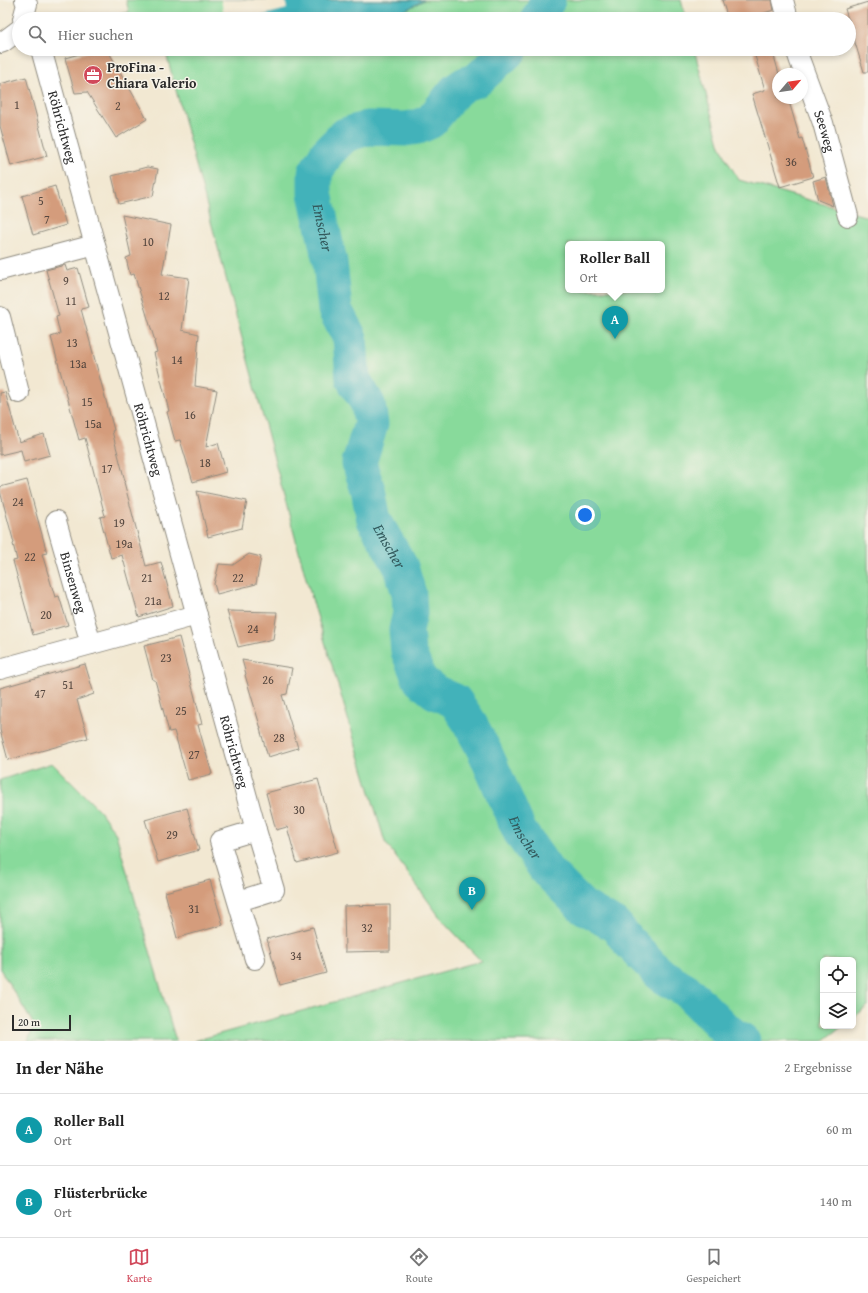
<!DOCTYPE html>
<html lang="de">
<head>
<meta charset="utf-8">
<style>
  :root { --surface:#fff; --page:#f6f6f6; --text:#222; --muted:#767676; --line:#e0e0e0; --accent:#d1495b }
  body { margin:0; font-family:"Gentium Book Plus",serif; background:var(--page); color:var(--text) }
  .controls { position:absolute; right:12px; bottom:12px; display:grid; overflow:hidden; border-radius:6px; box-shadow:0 2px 6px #0003 }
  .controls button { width:36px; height:36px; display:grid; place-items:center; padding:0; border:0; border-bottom:1px solid var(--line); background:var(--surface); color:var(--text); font:20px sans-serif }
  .compass { position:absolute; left:772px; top:68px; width:36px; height:36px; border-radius:50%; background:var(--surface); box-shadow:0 2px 6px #0003; rotate:61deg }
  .scale { position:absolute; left:12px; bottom:10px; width:59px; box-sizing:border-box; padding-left:4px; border:2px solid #2b2b2b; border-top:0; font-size:11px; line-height:14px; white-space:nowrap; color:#2b2b2b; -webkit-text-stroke:3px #f7f3e8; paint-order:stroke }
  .you { position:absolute; left:585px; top:515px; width:14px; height:14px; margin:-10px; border:3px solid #fff; border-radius:50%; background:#1a73e8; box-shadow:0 0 0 6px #1a73e833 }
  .badge { display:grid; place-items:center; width:26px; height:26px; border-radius:50%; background:var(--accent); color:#fff; font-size:13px; font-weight:700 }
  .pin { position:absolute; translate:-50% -33px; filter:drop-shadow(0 1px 2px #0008) }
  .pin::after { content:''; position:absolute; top:21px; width:14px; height:12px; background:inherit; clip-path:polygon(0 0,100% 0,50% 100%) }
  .popup { position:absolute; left:565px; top:241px; width:100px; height:52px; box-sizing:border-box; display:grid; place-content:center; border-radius:6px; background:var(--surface); filter:drop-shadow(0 1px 3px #0005); font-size:13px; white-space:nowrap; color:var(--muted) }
  .popup b { font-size:15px; color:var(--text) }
  .popup::after { content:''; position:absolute; left:50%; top:100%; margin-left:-8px; border:8px solid transparent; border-top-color:var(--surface) }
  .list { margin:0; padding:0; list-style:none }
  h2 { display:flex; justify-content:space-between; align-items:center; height:52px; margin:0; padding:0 16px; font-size:17px }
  h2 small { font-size:13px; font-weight:400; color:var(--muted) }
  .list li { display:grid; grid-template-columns:26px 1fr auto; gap:12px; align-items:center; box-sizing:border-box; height:72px; padding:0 16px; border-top:1px solid var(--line) }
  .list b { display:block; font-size:15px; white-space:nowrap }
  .list p { margin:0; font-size:13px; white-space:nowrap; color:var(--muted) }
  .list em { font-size:13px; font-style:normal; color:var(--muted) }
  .icon { flex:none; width:22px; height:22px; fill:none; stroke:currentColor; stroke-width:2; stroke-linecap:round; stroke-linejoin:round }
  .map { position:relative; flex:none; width:868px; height:1041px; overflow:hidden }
  .search { position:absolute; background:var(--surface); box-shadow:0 2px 6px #0003; left:12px; right:12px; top:12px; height:44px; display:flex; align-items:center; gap:10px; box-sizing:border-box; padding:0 14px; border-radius:22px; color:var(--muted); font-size:15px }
  .sheet { height:196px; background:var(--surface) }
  nav { display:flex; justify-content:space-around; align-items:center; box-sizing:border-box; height:56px; border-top:1px solid var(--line); background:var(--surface); font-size:11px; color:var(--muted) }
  nav a { display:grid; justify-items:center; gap:2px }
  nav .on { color:var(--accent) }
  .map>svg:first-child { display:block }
  .green { fill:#88da9b; stroke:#5a8263; fill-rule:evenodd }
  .water { fill:#42b2ba; stroke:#366e72 }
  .pier { fill:#f2e8d2 }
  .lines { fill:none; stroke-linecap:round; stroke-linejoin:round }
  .river { stroke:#42b2ba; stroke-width:35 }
  .building { fill:#d49c7c }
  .minor-casing { stroke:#8e8a7e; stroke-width:22 }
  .minor { stroke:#fff; stroke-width:20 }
  .labels { text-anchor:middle; stroke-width:3; stroke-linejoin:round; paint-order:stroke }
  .number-label { font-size:12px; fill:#55473f }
  .poi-label { font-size:14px; font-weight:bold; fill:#2b2b2b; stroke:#f7f3e8; text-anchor:start }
  .street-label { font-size:14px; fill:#2b2b2b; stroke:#f7f3e8 }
  .water-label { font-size:15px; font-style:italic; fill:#335a5d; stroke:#f7f3e8 }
</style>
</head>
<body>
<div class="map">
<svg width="868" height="1041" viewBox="0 0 868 1041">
  <rect width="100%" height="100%" fill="#f7f3e8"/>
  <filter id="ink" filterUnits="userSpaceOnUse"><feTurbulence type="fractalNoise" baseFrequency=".025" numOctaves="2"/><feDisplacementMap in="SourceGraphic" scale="8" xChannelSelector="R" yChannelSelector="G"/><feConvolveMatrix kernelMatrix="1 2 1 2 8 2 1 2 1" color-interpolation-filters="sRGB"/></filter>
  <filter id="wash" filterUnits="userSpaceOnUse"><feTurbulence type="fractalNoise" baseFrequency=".012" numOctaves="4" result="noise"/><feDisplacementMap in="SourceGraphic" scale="16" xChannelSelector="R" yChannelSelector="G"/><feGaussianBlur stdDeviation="0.9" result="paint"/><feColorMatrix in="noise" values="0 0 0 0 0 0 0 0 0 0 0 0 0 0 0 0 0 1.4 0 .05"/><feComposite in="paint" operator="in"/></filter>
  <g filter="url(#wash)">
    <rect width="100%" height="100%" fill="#f2e8d2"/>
    <path class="green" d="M 126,0 L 681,0 L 686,19 L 103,19 L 129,12 Z
      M 165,49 L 694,49 L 719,143 L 728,162 L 739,180 L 868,217 L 868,1006 L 853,1018 L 853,960 L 823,960 L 823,1026 L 843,1026 L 823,1041 L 194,1041 L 481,961 L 442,920 L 385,842 L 307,582 ZM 568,244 L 662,244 L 662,290 L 568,290 Z
      M 52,763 L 100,811 L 116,834 L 176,1041 L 28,1041 L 34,1025 L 0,969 L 0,780 Z"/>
    <path class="water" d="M 223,0 L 424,0 L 400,13 L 385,19 L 228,19 Z"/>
    <path class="pier" d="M 221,0 L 285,0 L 287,9 L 248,19 L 225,19 Z"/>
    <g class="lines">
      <g class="river">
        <path d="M 538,19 L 548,0"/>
        <path id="s1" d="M 511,49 L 477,80 L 465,84 L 456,90 L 431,121 L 418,127 L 405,129 L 368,128 L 345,135 L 327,153 L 315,173 L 315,193 L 330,262 L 335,310 L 350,338 L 353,379 L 368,404 L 371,424 L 359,463 L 368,490 L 374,520 L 401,567 L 409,594 L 410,613 L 406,630 L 408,651 L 420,680 L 435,692 L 455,701 L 468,720 L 484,750 L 520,832 L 547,871 L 582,906 L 616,926 L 628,941 L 661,975 L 686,990 L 726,1030 L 743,1041"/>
      </g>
    </g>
    <g id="blocks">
      <path class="building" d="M 722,0 L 772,0 L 774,10 L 744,19 L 728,19 Z
        M 868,2 L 868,72 L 864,72 L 849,23 L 849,19 L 848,19 L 845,9 Z
        M 97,49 L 107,49 L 147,119 L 116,138 L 87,92 L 75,93 L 65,58 Z
        M 753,49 L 772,49 L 779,74 L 778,98 L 788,98 L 800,139 L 802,138 L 813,177 L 780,187 L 752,94 L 765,90 Z
        M 26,77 L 47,156 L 11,166 L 0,126 L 0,84 Z
        M 147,167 L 158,169 L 153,196 L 119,204 L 112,176 Z
        M 826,177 L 833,206 L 818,200 L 813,181 Z
        M 55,186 L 66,225 L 33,235 L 22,196 Z
        M 122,215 L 171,225 L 162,274 L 189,278 L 182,330 L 199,334 L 195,386 L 217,390 L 206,447 L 218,443 L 226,472 L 193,482 L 180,440 L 175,441 L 167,412 L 169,411 L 154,353 L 157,352 L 154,342 L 155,341 L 134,274 L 130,275 L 126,258 L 131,256 Z
        M 65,265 L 67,271 L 78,268 L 89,307 L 81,309 L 114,430 L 112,431 L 125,481 L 124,482 L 146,566 L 161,562 L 173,606 L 139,617 L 122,555 L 111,558 L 100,517 L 105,516 L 85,438 L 79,440 L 51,337 L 60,334 L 56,317 L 59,316 L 46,270 Z
        M 5,392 L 19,442 L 44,434 L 50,455 L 24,462 L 21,450 L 0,455 L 0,393 Z
        M 27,480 L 47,553 L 42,554 L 55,597 L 59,596 L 68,625 L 33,635 L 13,561 L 17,560 L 13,544 L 14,543 L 0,491 L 0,487 Z
        M 197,491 L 247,501 L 242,528 L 208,537 Z
        M 249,554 L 261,557 L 256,584 L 217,594 L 214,584 L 219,564 L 233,565 Z
        M 227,611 L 277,612 L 273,639 L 238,647 Z
        M 179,637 L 202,724 L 198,725 L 212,774 L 188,780 L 174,731 L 169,732 L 155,680 L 153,680 L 144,646 Z
        M 242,660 L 292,668 L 287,694 L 282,695 L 298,748 L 268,757 L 260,729 L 261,729 L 245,675 L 246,674 Z
        M 85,664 L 94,694 L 77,700 L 88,738 L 8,760 L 0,730 L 0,688 Z
        M 318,779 L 338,852 L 297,863 L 287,827 L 276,830 L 266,793 Z
        M 187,808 L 199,850 L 158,862 L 145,820 Z
        M 210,880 L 223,925 L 177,938 L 165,892 Z
        M 390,905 L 390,951 L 345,952 L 344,906 Z
        M 313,927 L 326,973 L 280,985 L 267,939 Z"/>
    </g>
  </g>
  <g filter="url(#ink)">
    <use href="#blocks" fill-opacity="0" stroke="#8e8a7e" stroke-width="1"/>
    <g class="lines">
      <g class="minor-casing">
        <g id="minor">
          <path d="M 783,0 L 788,19"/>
          <path d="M 23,19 L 27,4 L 25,0"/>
          <path d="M 0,43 L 3,42 L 19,30"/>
          <path id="s2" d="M 41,49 L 256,830"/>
          <path id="s3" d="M 796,49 L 800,61 L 823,123 L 848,216"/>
          <path d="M 0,270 L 95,245"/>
          <path d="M 0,317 L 19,393"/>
          <path id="s4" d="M 56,521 L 91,644"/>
          <path d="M 0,669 L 197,615"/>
          <path d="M 239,901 L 274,890 L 256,830 L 220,841 L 255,959"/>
        </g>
      </g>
      <use href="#minor" class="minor"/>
    </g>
  </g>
  <defs>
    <g id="office-disc" transform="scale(1)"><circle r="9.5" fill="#d1495b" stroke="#f7f3e8"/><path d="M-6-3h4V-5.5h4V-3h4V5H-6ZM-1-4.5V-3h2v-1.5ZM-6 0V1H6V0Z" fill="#fff"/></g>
  </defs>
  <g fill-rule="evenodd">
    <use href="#office-disc" x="93" y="75"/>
  </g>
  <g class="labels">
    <g class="number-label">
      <text x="17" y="109">1</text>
      <text x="118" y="110">2</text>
      <text x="791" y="166">36</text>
      <text x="41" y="205">5</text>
      <text x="47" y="224">7</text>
      <text x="148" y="246">10</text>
      <text x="66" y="285">9</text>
      <text x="164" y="300">12</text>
      <text x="71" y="305">11</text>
      <text x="72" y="347">13</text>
      <text x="177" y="364">14</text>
      <text x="78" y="368">13a</text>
      <text x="87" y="406">15</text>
      <text x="190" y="419">16</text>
      <text x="93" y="428">15a</text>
      <text x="205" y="467">18</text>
      <text x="107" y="473">17</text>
      <text x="18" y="506">24</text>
      <text x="119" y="527">19</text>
      <text x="124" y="548">19a</text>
      <text x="30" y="561">22</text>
      <text x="147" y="582">21</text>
      <text x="238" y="582">22</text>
      <text x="153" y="605">21a</text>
      <text x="46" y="619">20</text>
      <text x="253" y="633">24</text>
      <text x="166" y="662">23</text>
      <text x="268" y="684">26</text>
      <text x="68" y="689">51</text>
      <text x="40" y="698">47</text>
      <text x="181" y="715">25</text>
      <text x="279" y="742">28</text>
      <text x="194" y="759">27</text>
      <text x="299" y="814">30</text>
      <text x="172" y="839">29</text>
      <text x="194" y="913">31</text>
      <text x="367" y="932">32</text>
      <text x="296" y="960">34</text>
    </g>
    <g class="poi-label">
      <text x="107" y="72">ProFina -<tspan x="107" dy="16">Chiara Valerio</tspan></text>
    </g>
    <g class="street-label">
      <text dy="5" stroke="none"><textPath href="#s2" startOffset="81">Röhrichtweg</textPath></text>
      <text dy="5" stroke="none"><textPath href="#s3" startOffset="87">Seeweg</textPath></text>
      <text dy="5" stroke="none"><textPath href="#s2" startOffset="405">Röhrichtweg</textPath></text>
      <text dy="5" stroke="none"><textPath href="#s4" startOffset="64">Binsenweg</textPath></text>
      <text dy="5" stroke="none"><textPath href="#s2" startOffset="729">Röhrichtweg</textPath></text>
    </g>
    <g class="water-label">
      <text dy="5" stroke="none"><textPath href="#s1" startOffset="302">Emscher</textPath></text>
      <text dy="5" stroke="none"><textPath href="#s1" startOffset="638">Emscher</textPath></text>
      <text dy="5" stroke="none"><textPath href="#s1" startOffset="974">Emscher</textPath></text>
    </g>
  </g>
</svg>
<div class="controls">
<button><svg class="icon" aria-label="locate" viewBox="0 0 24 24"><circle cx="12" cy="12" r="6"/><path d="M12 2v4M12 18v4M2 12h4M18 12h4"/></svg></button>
<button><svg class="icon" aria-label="layers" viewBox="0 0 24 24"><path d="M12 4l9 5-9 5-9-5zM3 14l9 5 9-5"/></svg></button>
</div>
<svg class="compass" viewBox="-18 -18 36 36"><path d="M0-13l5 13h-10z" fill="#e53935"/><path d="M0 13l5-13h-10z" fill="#767676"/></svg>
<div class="scale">20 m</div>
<div class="you"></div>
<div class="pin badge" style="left:615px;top:339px;background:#0f9aa8">A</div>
<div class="popup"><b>Roller Ball</b>Ort</div>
<div class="pin badge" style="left:472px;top:910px;background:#0f9aa8">B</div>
<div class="search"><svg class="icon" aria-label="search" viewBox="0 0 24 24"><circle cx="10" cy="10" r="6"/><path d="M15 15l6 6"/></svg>Hier suchen</div>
</div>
<section class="sheet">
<h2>In der Nähe<small>2 Ergebnisse</small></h2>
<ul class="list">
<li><span class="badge" style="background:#0f9aa8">A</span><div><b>Roller Ball</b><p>Ort</p></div><em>60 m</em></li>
<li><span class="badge" style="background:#0f9aa8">B</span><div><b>Flüsterbrücke</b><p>Ort</p></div><em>140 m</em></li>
</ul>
</section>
<nav>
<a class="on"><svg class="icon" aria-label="map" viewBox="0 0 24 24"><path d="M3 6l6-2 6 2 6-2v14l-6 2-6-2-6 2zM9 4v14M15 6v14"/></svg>Karte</a>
<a><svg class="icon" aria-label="directions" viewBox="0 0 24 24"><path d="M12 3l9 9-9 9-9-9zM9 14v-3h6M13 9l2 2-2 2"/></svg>Route</a>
<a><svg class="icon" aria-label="saved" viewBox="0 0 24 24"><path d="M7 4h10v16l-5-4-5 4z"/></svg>Gespeichert</a>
</nav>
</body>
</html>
